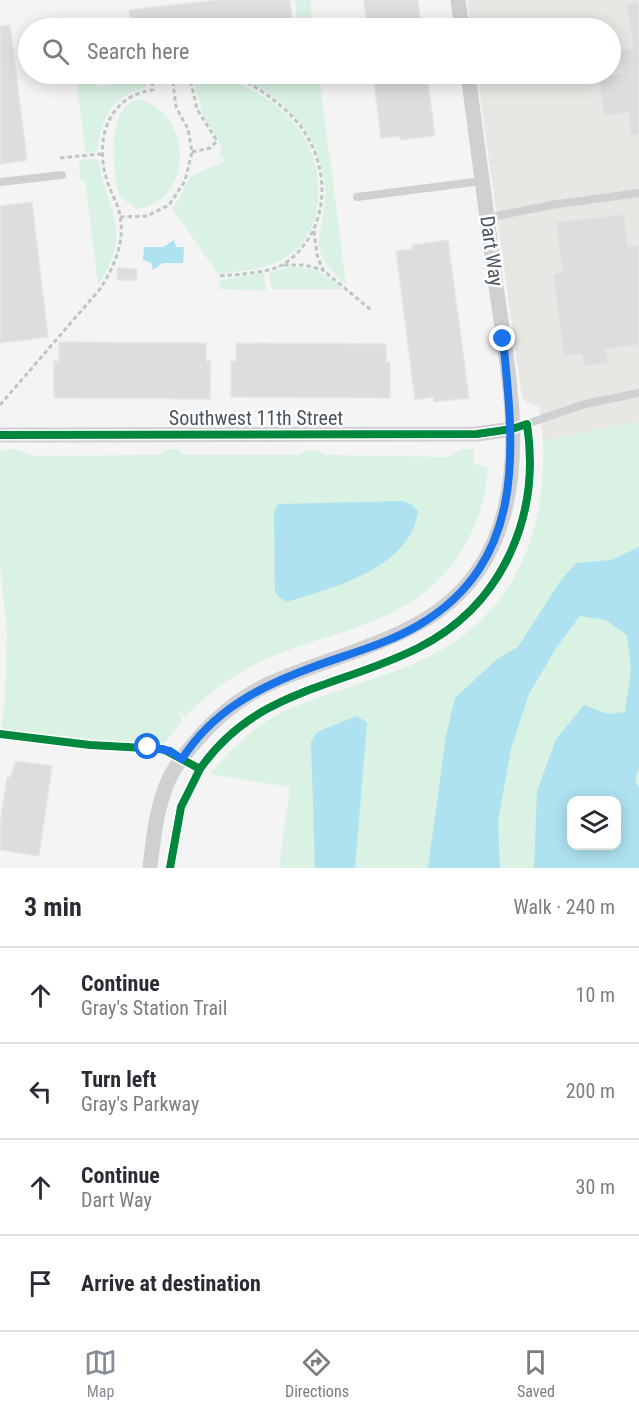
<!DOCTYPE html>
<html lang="en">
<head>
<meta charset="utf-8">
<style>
  :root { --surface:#fff; --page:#f2f2f3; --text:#2b2b33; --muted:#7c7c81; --line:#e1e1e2; --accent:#868d94 }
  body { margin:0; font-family:"Roboto Condensed",sans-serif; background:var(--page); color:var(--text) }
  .controls { position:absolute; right:18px; bottom:18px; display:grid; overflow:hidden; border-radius:12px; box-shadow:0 3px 15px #0003 }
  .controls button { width:54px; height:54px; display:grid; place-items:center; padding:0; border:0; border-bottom:2px solid var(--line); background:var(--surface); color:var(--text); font:30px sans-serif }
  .stop { position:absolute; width:18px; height:18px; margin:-14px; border:4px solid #1a73e8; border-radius:50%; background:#fff }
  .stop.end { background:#1a73e8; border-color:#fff; box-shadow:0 2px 6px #0008 }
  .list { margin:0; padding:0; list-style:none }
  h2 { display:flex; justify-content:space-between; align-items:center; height:78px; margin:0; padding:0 24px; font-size:26px }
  h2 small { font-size:20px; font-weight:400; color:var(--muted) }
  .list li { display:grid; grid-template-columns:39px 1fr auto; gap:18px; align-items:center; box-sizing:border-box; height:96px; padding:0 24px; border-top:2px solid var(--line) }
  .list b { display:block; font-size:22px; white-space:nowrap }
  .list p { margin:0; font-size:20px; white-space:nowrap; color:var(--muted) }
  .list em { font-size:20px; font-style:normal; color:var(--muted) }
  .icon { flex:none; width:33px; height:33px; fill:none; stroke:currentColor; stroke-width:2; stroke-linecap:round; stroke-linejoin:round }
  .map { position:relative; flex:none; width:639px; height:868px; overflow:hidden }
  .search { position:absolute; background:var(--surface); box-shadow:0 3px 15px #0003; left:18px; right:18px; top:18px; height:66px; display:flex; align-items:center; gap:15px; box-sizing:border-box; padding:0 21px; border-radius:33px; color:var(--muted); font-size:22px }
  .sheet { height:462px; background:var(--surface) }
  nav { display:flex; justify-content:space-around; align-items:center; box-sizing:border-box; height:84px; border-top:2px solid var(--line); background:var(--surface); font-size:16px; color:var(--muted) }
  nav a { display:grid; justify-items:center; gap:3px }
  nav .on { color:var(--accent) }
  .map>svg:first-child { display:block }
  .commercial { fill:#e8e7e3 }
  .green { fill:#d9f2e3; fill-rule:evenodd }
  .water { fill:#aee2f0; fill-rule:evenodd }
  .building { fill:#ddddde; stroke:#e5e6e7; stroke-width:1.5 }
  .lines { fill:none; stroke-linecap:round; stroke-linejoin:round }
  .path { stroke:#bcc7c4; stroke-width:3; stroke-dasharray:4.5 3; stroke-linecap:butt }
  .lane { stroke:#ced0d2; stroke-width:8 }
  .street { stroke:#ced0d2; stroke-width:15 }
  .cycleway-casing { stroke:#fff; stroke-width:11 }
  .cycleway { stroke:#00873e; stroke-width:8 }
  .route { stroke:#1a73e8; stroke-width:8 }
  .labels { text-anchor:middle; stroke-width:5; stroke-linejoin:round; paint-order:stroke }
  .street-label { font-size:20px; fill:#4a5661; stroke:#fff }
</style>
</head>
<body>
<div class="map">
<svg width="639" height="868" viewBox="0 0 639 868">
  <rect width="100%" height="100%" fill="#f4f4f4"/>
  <path class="commercial" d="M 467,0 L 639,0 L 639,421 L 543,441 L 539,407 L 527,403 L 522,397 L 477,74 L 610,74 L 610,28 L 471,28 Z"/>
  <path class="green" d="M 295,0 L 310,0 L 313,28 L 298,28 Z
    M 89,74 L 94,76 L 96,87 L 115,84 L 114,76 L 122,75 L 126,82 L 146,79 L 147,84 C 142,92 133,90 126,95 C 106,107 100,128 98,150 L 86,153 L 75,75 Z
    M 228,74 L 319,74 L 346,285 C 300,245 327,236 325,189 C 322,133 279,90 228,74 Z
    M 214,76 C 245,84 273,98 295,124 C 327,162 330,235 281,260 C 262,270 239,271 218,274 L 172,208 C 182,198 183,187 190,178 C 193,173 216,167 225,160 L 219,155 L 222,147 L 203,115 L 193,77 Z
    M 138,99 C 192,111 196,201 137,209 L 120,197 C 112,172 105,109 138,99 Z
    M 96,159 L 99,162 C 109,216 133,232 98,285 L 86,189 L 84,180 L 80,181 L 79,160 Z
    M 290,267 C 312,267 327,273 342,289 L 272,289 L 269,273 Z
    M 264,273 L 266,291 L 219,289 L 220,280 Z
    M 639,421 L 639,868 L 279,868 L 290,787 L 210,774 C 225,757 240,740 259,726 C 286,706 323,697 355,685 C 383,675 414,666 440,651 C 519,605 546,528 543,441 ZM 572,800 L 616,800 L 616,846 L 572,846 Z
    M 15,449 L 34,456 L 158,455 L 167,449 L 177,449 L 185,455 L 299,455 C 309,448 315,448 325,455 L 449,457 L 462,449 L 474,449 L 474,464 L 488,467 C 485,518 460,569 417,598 C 374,628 316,637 269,658 C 236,672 209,692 184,717 L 179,708 L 182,721 L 163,745 L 151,742 L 86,742 L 1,729 L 5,700 L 7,632 L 0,566 L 0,451 Z"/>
  <path class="water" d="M 174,240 L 176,247 L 184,247 L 183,263 L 163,263 L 153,270 L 151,263 L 143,260 L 144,247 L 163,247 Z
    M 403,501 L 411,504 L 418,511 C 410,569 334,587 287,602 L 279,597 L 275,591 L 274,513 L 278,504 Z
    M 639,547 L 639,767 L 635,781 L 639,788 L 639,868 L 534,868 L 537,791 L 556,739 L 584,705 L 608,714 L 625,712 L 631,670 L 627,635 L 606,620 L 580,616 L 556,648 L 529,694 L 511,749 L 498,821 L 500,868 L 428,868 L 446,736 L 455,698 L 497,659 L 518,647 L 561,580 L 576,563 L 611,560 ZM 572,800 L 616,800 L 616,846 L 572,846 Z
    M 357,716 L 367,723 L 355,868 L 315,868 L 311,742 L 317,732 Z"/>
  <path class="building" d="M 217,0 L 290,0 L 292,21 L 287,22 L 287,28 L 131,28 L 129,10 Z
    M 364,0 L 418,0 L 421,28 L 367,28 Z
    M 639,2 L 639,135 L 631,135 L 628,113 L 604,116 L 598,77 L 623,73 L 620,50 L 633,48 L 626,4 Z
    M 10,25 L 27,160 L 0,164 L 0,26 Z
    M 373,74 L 427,74 L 435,136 L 400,140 L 400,136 L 381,138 Z
    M 32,202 L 48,337 L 0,343 L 0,206 Z
    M 624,214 L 628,246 L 639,245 L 639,345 L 606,349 L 609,363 L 584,367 L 582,354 L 563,357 L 553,273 L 562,272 L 556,222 Z
    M 448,240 L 469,398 L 434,402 L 433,397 L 415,400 L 396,251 L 413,249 L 412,245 Z
    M 117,268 L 137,269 L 136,280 L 117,280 Z
    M 59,342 L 206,343 L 206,361 L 211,361 L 210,399 L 54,398 L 54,361 L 59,361 Z
    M 236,343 L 386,344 L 386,362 L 390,362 L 390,398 L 231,397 L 231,361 L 236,361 Z
    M 16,761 L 52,766 L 39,856 L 0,850 L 0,824 L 7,777 L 10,777 Z"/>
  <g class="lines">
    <path class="path" d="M 189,74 L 197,109 L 217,141 L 210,148 L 192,152
      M 211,74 C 223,77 240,78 250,84 C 270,96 293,113 305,133 C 332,175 328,234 284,264 C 270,273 234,275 217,276
      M 60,158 L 101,154
      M 120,217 L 147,216 L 169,205 L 185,181 L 192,152 L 188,129 L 176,107 L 172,74
      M 314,231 L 317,255 L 323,270 L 371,310
      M 284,265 L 304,265 L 323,270
      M 0,405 L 100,289 C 114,267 125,243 120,216 C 118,203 109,190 106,177 C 95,137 109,96 153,90 L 152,77 L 179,74"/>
    <path class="lane" d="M 0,182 L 62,175
      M 357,197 L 482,181
      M 487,218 L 551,205 L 639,193
      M 512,429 L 585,404 L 639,393"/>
    <path class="street" d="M 458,0 L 462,28
      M 0,435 L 477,434 L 512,429
      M 150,868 C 153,841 156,812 166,786 C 172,770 184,754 196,741 C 218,715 246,693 278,680 C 374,640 476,629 505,509 C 522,439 507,363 497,293 C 487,220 477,147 468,74"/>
    <g class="cycleway-casing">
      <path id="cycleway" d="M 0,435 L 477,434 L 512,429 L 527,424 C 541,516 503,605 418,648 C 339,688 255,689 200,769
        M 0,734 L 90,745 L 163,749 L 200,769 L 181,807 L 170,868"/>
    </g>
    <use href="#cycleway" class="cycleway"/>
  </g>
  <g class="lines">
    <path class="route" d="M 148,747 L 170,751 L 182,759 C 213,710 261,686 313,667 C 348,654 387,644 419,625 C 528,560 514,448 503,339"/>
  </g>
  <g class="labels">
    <g class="street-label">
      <text transform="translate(492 251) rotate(82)" y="7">Dart Way</text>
      <text x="256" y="425">Southwest 11th Street</text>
    </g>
  </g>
</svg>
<div class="controls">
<button><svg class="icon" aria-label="layers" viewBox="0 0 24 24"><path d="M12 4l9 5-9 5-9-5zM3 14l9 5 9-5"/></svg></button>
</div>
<div class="stop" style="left:148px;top:747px"></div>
<div class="stop end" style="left:503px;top:339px"></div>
<div class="search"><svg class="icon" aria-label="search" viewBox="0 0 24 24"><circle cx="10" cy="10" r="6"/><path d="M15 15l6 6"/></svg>Search here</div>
</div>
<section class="sheet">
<h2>3 min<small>Walk · 240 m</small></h2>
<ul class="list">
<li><svg class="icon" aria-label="ahead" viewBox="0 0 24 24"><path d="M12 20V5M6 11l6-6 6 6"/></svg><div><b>Continue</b><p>Gray's Station Trail</p></div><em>10 m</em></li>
<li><svg class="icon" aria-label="left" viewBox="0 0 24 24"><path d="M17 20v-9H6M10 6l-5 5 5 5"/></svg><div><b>Turn left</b><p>Gray's Parkway</p></div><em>200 m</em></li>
<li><svg class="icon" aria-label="ahead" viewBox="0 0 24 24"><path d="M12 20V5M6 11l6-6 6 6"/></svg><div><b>Continue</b><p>Dart Way</p></div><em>30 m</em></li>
<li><svg class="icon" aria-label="arrive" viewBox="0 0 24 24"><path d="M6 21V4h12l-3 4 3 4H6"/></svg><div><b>Arrive at destination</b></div></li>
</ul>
</section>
<nav>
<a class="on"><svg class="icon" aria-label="map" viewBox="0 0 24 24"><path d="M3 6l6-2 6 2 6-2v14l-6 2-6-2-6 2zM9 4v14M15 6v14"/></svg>Map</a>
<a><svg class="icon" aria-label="directions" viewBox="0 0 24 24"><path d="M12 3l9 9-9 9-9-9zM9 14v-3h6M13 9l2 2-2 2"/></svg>Directions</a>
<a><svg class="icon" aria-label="saved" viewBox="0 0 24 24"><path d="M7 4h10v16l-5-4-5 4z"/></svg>Saved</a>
</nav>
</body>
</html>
